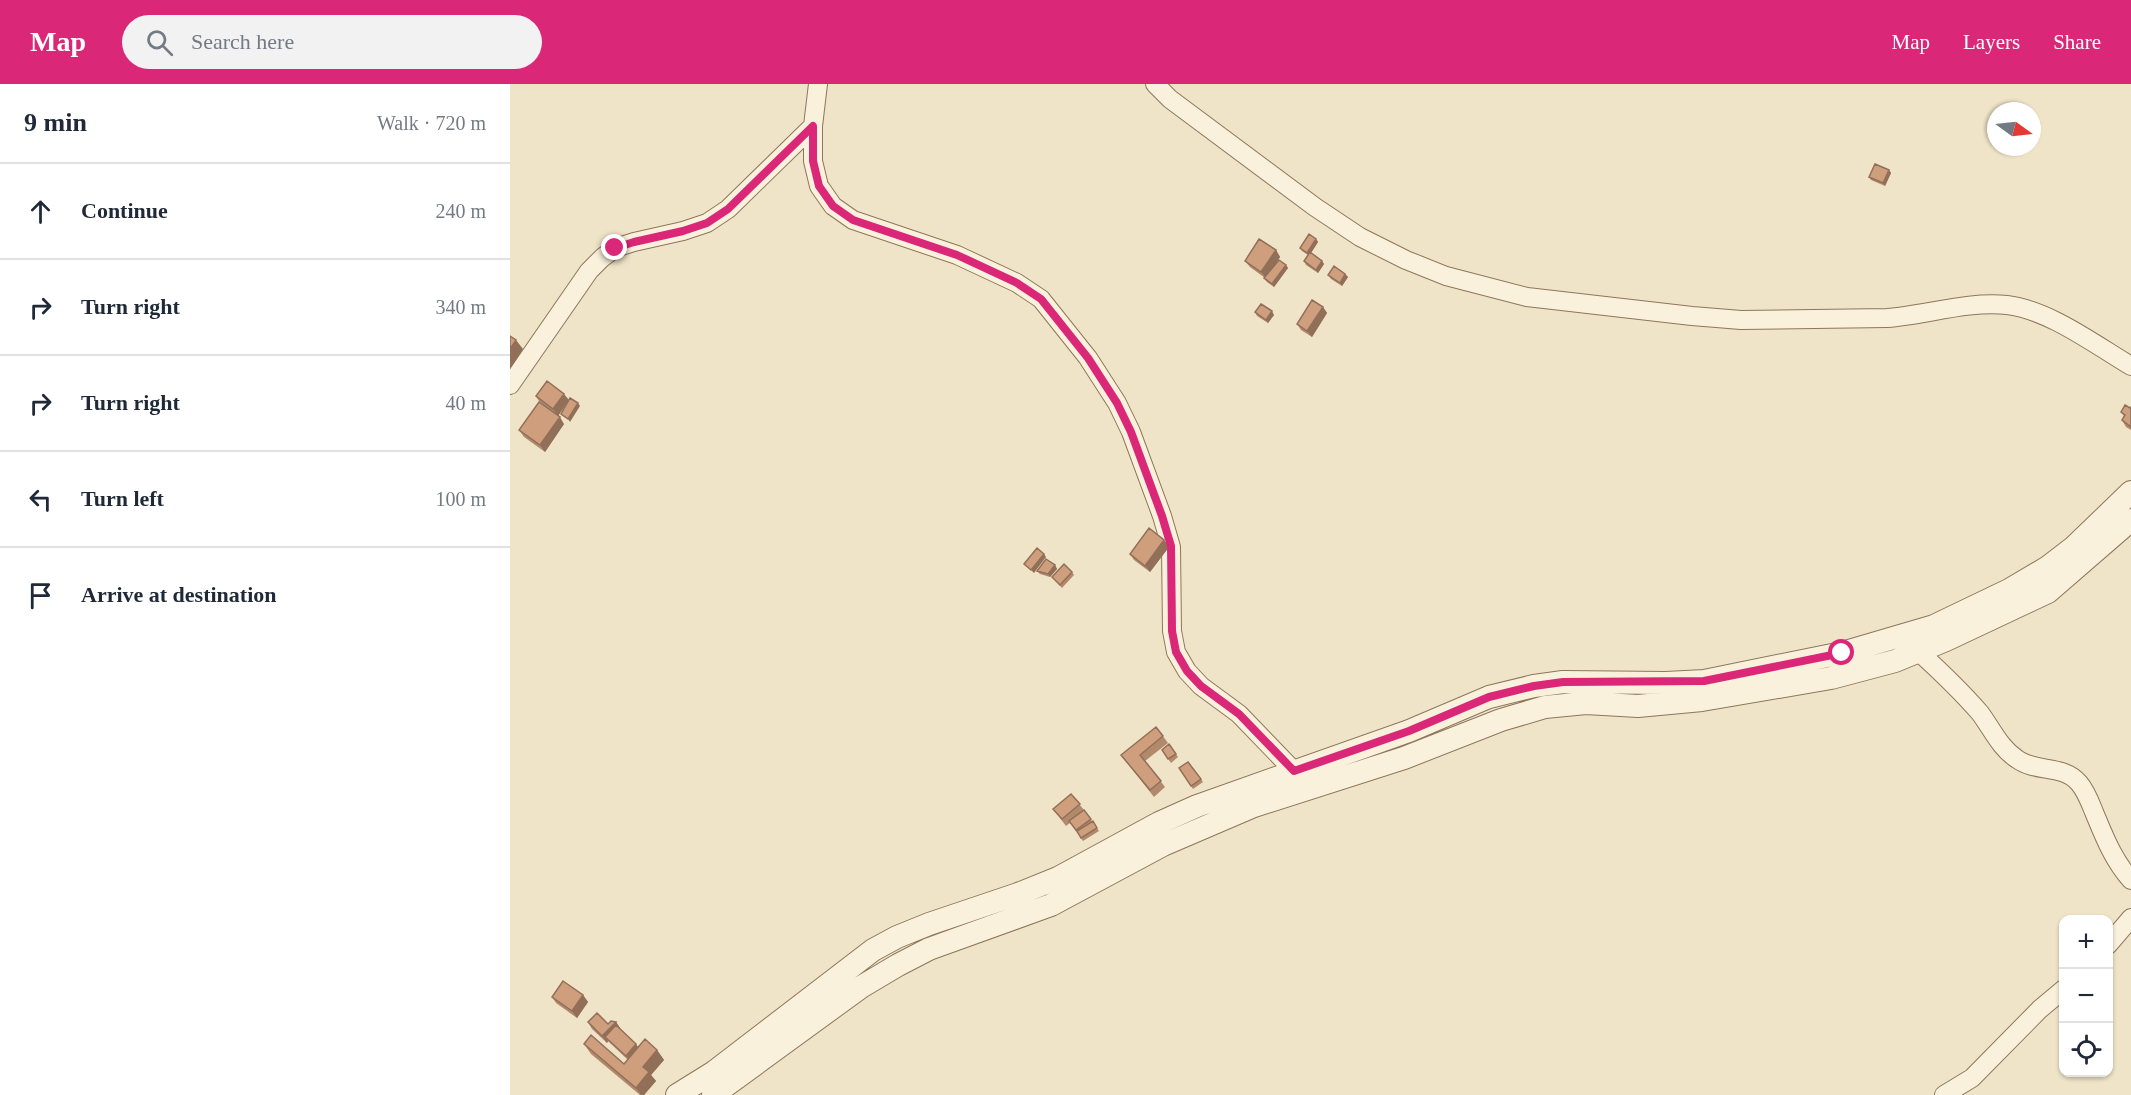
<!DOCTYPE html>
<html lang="en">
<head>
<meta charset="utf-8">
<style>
  :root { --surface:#fff; --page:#f2f2f3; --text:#1f2937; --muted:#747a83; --line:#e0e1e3; --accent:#db2777 }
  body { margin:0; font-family:"Times New Roman",serif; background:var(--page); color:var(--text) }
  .controls { position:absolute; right:18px; bottom:18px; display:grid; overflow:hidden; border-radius:12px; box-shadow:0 2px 4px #0004 }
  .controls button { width:54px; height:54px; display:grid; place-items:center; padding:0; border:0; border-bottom:2px solid var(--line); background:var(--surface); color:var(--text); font:30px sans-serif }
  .compass { position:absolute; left:1477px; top:18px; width:54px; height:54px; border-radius:50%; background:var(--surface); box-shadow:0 2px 4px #0004; rotate:105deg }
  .stop { position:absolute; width:18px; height:18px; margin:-14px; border:4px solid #db2777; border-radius:50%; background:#fff }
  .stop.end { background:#db2777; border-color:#fff; box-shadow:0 2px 6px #0008 }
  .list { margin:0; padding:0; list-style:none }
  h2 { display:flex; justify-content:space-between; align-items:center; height:78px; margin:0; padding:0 24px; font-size:26px }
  h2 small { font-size:20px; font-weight:400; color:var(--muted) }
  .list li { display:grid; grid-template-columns:39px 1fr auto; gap:18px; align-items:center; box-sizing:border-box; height:96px; padding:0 24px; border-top:2px solid var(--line) }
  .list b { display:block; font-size:22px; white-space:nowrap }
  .list em { font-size:20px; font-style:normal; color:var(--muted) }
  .icon { flex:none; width:33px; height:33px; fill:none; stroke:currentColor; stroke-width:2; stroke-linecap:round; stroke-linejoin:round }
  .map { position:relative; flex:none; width:1621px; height:1011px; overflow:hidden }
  header { display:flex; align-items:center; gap:36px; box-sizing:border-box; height:84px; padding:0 30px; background:var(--accent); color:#fff }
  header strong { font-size:28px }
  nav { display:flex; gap:33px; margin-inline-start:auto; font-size:21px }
  .search { width:420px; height:54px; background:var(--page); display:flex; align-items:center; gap:15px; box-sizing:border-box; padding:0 21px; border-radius:33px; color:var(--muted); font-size:22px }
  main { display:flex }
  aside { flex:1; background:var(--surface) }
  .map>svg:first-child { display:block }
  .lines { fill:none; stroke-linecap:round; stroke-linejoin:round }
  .minor-casing { stroke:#8d765c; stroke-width:20 }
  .tertiary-casing { stroke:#8d765c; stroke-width:24 }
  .minor { stroke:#faf1dc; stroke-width:18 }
  .tertiary { stroke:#faf1dc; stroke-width:22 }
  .wall { fill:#b2896c }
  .shaded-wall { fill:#916f58 }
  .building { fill:#cf9f7d; stroke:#916f58; stroke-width:1.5 }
  .route { stroke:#db2777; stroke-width:8 }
</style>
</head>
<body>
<header>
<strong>Map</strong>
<div class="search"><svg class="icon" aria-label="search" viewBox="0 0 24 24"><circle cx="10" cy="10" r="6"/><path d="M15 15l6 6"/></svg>Search here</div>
<nav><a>Map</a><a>Layers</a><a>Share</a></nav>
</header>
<main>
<aside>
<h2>9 min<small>Walk · 720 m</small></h2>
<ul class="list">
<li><svg class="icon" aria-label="ahead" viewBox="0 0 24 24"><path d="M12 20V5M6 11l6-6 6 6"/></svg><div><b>Continue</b></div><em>240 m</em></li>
<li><svg class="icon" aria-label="right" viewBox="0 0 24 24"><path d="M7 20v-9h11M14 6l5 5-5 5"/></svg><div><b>Turn right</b></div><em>340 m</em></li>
<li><svg class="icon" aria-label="right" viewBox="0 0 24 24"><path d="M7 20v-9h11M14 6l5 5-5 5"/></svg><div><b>Turn right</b></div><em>40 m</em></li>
<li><svg class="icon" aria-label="left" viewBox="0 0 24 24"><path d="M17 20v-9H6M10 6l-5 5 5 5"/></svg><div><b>Turn left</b></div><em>100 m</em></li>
<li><svg class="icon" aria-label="arrive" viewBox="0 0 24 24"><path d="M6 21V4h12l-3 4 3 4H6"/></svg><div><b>Arrive at destination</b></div></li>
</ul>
</aside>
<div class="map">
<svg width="1621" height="1011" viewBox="0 0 1621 1011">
  <rect width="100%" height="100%" fill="#f0e4c8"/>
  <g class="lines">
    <g class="minor-casing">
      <path id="minor" d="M 308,0 L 303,42 L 303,77 L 309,102 L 323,122 L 343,136 L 447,171 L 507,199 L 531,215 L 578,274 L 607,319 L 621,348 L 652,432 L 661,463 L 662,547 L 666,568 L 677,587 L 691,602 L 729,630 L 784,687
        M 645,0 L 660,15 L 805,123 L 850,153 L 896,176 L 936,192 L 1017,213 L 1182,232 L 1231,236 L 1377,234 C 1416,231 1457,217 1497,221 C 1539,226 1584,260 1621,282
        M 0,301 L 79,187 L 92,174 L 105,164 L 124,158 L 173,147 L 197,139 L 218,125 L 303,42
        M 1408,567 C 1430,587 1451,607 1470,629 C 1482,645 1490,664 1507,675 C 1526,689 1553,680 1569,699 C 1576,707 1580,718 1584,728 C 1594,752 1603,776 1621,796
        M 1598,861 L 1621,834
        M 1434,1011 L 1462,994 L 1530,925 L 1554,905"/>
    </g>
    <g class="tertiary-casing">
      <path id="tertiary" d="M 167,1011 L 204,988 L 363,866 L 387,853 L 419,840 L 508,810 L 548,794 L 649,739 L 687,722 L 899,647 L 979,613 L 1024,602 L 1053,598 L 1156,599 L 1194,597 L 1332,569 L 1424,542 L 1499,506 L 1538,483 L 1564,463 L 1621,408
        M 203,1011 L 351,903 L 388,881 L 419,865 L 541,821 L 653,761 L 744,722 L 894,674 L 991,636 L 1035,623 L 1076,619 L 1128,622 L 1192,616 L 1321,594 L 1385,577 L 1436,556 L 1538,508 L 1621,436"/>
    </g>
    <use href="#minor" class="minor"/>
    <use href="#tertiary" class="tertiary"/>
  </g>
  <path class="wall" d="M 1379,86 L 1381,89 L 1375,102 L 1361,96 L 1359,93 Z
    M 806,155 L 808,158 L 801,169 L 814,180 L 808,189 L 796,181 L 794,177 L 798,171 L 792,167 L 790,164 Z
    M 766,166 L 770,173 L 764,182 L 776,181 L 778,184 L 764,203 L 757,198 L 754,194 L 755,194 L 740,183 L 735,177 Z
    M 835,190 L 838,193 L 832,202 L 821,195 L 818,191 Z
    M 813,223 L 817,229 L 802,253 L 791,246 L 787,240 Z
    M 745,228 L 764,231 L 758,239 L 747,232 Z
    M 26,312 L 59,316 L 48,332 L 30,319 Z
    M 1621,323 L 1621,346 L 1616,343 L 1612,336 L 1614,332 L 1611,328 Z
    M 54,340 L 35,368 L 14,353 L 9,346 Z
    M 654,456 L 659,463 L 640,488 L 624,476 L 620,470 Z
    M 545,481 L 547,485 L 540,493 L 530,490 L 527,487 Z
    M 562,488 L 564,491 L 552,504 L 542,493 Z
    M 646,643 L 658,659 L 635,677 L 655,703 L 644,713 L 611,671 Z
    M 659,660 L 668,673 L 661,679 L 652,666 Z
    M 678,678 L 693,698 L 683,705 L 669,684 Z
    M 561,710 L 574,726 L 589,747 L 573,757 L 560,739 L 556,742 L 543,725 Z
    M 73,911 L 78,918 L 67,934 L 46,919 L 42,913 Z
    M 78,938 L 98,940 L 106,938 L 110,944 L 110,945 L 128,963 L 147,966 L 154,976 L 141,991 L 146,997 L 134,1011 L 130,1011 L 81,970 L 74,960 L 114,980 L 118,976 L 98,957 L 97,959 L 82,945 Z"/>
  <path class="shaded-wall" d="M 1379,86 L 1381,89 L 1375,102 L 1373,99 Z
    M 806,155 L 808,158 L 799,172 L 797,169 Z
    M 766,166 L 770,173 L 756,194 L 751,188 Z
    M 812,177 L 814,180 L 808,189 L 806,186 Z
    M 776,181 L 778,184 L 764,203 L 762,200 Z
    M 835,190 L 838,193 L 832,202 L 830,199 Z
    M 813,223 L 817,229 L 802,253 L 797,247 Z
    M 762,227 L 764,231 L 758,239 L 756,236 Z
    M 6,256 L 13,265 L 0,285 L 0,265 Z
    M 54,310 L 59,316 L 48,332 L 43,325 Z
    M 68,319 L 70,322 L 60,338 L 58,335 Z
    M 50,333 L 54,340 L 35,368 L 30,361 Z
    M 654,456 L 659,463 L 640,488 L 635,482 Z
    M 534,470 L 536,473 L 524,489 L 521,486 Z
    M 545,481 L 547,485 L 540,493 L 538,490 Z
    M 73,911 L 78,918 L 67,934 L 62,927 Z
    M 106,938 L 110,944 L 99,957 L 95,953 L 98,957 L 97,959 L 92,952 Z
    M 126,960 L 130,966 L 120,978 L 116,972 Z
    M 147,966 L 154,976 L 141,991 L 146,997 L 134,1011 L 131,1011 L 126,1004 L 133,983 Z"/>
  <path class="building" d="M 1365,80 L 1379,86 L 1373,99 L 1359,93 Z
    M 799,150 L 806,155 L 797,169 L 790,164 Z
    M 749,155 L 766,166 L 751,188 L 735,177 Z
    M 800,168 L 812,177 L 806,186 L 794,177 Z
    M 769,176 L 776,181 L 762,200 L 754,194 Z
    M 824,182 L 835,190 L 830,199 L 818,191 Z
    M 802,216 L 813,223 L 797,247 L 787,240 Z
    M 751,220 L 762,227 L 756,236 L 745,228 Z
    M 0,252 L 6,256 L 0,265 Z
    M 37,297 L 54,310 L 43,325 L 26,312 Z
    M 60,314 L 68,319 L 58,335 L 51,330 Z
    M 29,318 L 50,333 L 30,361 L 9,346 Z
    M 1615,321 L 1620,324 L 1621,323 L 1621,343 L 1612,336 L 1615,331 L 1611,328 Z
    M 639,444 L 654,456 L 635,482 L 620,470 Z
    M 527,464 L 534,470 L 521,486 L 514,480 Z
    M 536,475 L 545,481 L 538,490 L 527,487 Z
    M 554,480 L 562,488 L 550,501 L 542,493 Z
    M 646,643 L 653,652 L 630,671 L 651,697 L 640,706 L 611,671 Z
    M 659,660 L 666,670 L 658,675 L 652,666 Z
    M 678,678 L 691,695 L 681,702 L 669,684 Z
    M 561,710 L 570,720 L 552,735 L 543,725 Z
    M 574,726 L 581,735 L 566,746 L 559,737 Z
    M 583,737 L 587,744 L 571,754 L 567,747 Z
    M 53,897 L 73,911 L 62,927 L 42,913 Z
    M 87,929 L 98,940 L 101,937 L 106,938 L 92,952 L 78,938 Z
    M 106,941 L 126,960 L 116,972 L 95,953 Z
    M 81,951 L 114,980 L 135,955 L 147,966 L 133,983 L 139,988 L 126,1004 L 74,960 Z"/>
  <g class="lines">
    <path class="route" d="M 105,164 L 124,158 L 173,147 L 197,139 L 218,125 L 303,42 L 303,77 L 309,102 L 323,122 L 343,136 L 447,171 L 507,199 L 531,215 L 578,274 L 607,319 L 621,348 L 652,432 L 661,462 L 662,547 L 666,568 L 677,587 L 691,602 L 729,630 L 784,687 L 899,647 L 979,613 L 1024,602 L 1053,598 L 1194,597 L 1332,569"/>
  </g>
</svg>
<div class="controls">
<button>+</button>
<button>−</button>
<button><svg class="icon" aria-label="locate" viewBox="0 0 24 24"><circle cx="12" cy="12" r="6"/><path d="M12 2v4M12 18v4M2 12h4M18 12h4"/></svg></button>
</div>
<svg class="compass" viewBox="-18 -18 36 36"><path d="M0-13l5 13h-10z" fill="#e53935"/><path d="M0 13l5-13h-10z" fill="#747a83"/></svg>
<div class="stop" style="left:1332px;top:569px"></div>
<div class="stop end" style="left:105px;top:164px"></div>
</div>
</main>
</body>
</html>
